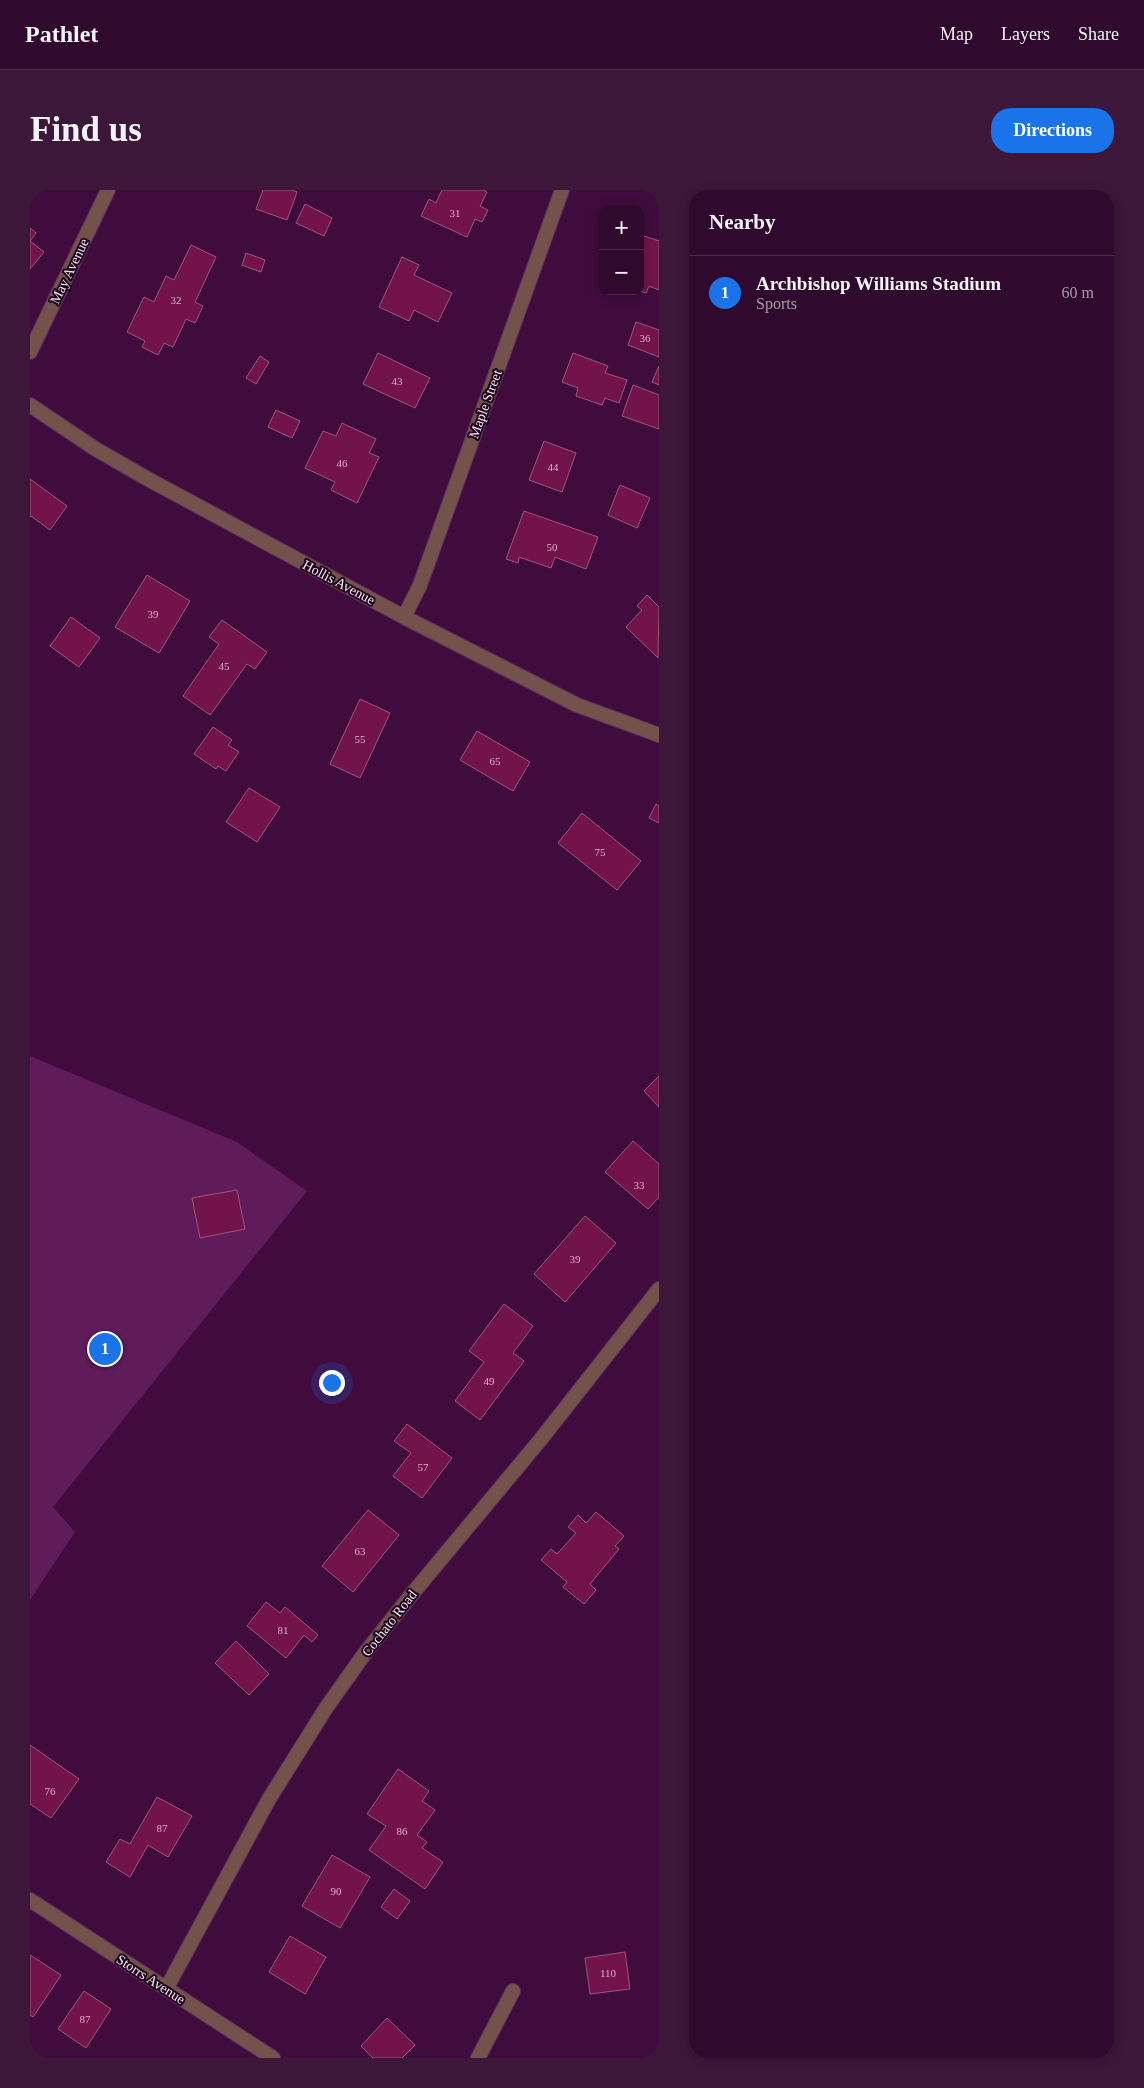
<!DOCTYPE html>
<html lang="en">
<head>
<meta charset="utf-8">
<style>
  :root { --surface:#30092e; --page:#3c173a; --text:#f1f3f6; --muted:#a89aaa; --line:#4b2a4a; --accent:#1a73e8 }
  body { margin:0; font-family:Georgia,serif; background:var(--page); color:var(--text) }
  .controls { position:absolute; right:15px; top:15px; display:grid; overflow:hidden; border-radius:10px; box-shadow:0 2px 12px #0003 }
  .controls button { width:45px; height:45px; display:grid; place-items:center; padding:0; border:0; border-bottom:1px solid var(--line); background:var(--surface); color:var(--text); font:25px sans-serif }
  .you { position:absolute; left:301px; top:1192px; width:18px; height:18px; margin:-12px; border:4px solid #fff; border-radius:50%; background:#1a73e8; box-shadow:0 0 0 8px #1a73e833 }
  .badge { display:grid; place-items:center; width:32px; height:32px; border-radius:50%; background:var(--accent); color:#fff; font-size:16px; font-weight:700 }
  .pin { position:absolute; translate:-50% -50%; border:2px solid #fff; box-shadow:0 1px 5px #0006 }
  .list { margin:0; padding:0; list-style:none }
  h2 { display:flex; justify-content:space-between; align-items:center; height:65px; margin:0; padding:0 20px; font-size:21px }
  h2 small { font-size:16px; font-weight:400; color:var(--muted) }
  .list li { display:grid; grid-template-columns:32px 1fr auto; gap:15px; align-items:center; box-sizing:border-box; height:75px; padding:0 20px; border-top:1px solid var(--line) }
  .list b { display:block; font-size:19px; white-space:nowrap }
  .list p { margin:0; font-size:16px; white-space:nowrap; color:var(--muted) }
  .list em { font-size:16px; font-style:normal; color:var(--muted) }
  .map { position:relative; flex:none; width:629px; height:1868px; overflow:hidden; border-radius:20px }
  header { display:flex; align-items:center; gap:30px; box-sizing:border-box; height:70px; padding:0 25px; background:var(--surface); border-bottom:1px solid var(--line) }
  header strong { font-size:24px }
  nav { display:flex; gap:28px; margin-inline-start:auto; font-size:18px }
  .intro { display:flex; align-items:center; justify-content:space-between; box-sizing:border-box; height:120px; padding:0 30px }
  h1 { margin:0; font-size:35px }
  .button { padding:12px 22px; border-radius:20px; background:var(--accent); color:#fff; font-size:18px; font-weight:700 }
  main { display:flex; gap:30px; padding:0 30px }
  aside { flex:1; background:var(--surface); border-radius:20px; box-shadow:0 2px 12px #0003 }
  .map>svg:first-child { display:block }
  .green { fill:#5f1b5a }
  .building { fill:#73134b; stroke:#9d5678 }
  .lines { fill:none; stroke-linecap:round; stroke-linejoin:round }
  .service-casing { stroke:#5e2e5b; stroke-width:16 }
  .minor-casing { stroke:#5e2e5b; stroke-width:16 }
  .service { stroke:#73524b; stroke-width:14 }
  .minor { stroke:#73524b; stroke-width:14 }
  .labels { text-anchor:middle; stroke-width:4; stroke-linejoin:round; paint-order:stroke }
  .number-label { font-size:11px; fill:#daaece }
  .street-label { font-size:14px; fill:#fde2f9; stroke:#1b061a }
</style>
</head>
<body>
<header>
<strong>Pathlet</strong>
<nav><a>Map</a><a>Layers</a><a>Share</a></nav>
</header>
<div class="intro"><h1>Find us</h1><a class="button">Directions</a></div>
<main>
<div class="map">
<svg width="629" height="1868" viewBox="0 0 629 1868">
  <rect width="100%" height="100%" fill="#400c3d"/>
  <path class="green" d="M 0,866 L 207,952 L 277,1001 L 23,1317 L 45,1342 L 0,1410 Z"/>
  <path class="building" d="M 233,0 L 262,0 L 267,2 L 257,30 L 226,19 Z
    M 412,0 L 453,0 L 457,2 L 450,16 L 458,20 L 452,32 L 445,29 L 437,47 L 391,26 L 399,9 L 406,13 Z
    M 275,14 L 302,28 L 294,46 L 266,33 Z
    M 0,38 L 6,43 L 0,51 L 14,62 L 0,79 Z
    M 614,46 L 629,51 L 629,100 L 619,96 L 616,103 L 610,101 L 610,56 Z
    M 161,55 L 186,67 L 165,112 L 173,116 L 165,133 L 156,129 L 143,157 L 134,153 L 128,165 L 112,157 L 115,151 L 97,142 L 114,107 L 124,112 L 136,86 L 144,90 Z
    M 216,63 L 235,70 L 231,82 L 212,75 Z
    M 372,67 L 389,75 L 384,85 L 422,103 L 408,132 L 384,120 L 379,131 L 349,117 Z
    M 606,132 L 629,140 L 629,167 L 598,155 Z
    M 348,163 L 400,188 L 385,218 L 333,194 Z
    M 543,163 L 578,176 L 575,183 L 597,190 L 589,213 L 575,208 L 572,215 L 546,206 L 548,198 L 532,192 Z
    M 230,166 L 239,172 L 226,194 L 216,188 Z
    M 629,176 L 629,195 L 622,192 Z
    M 603,195 L 629,205 L 629,239 L 592,226 Z
    M 246,220 L 270,231 L 262,248 L 238,237 Z
    M 312,233 L 346,249 L 339,263 L 349,267 L 327,313 L 301,300 L 305,292 L 275,278 L 293,241 L 306,246 Z
    M 514,251 L 546,263 L 532,302 L 499,290 Z
    M 0,289 L 37,316 L 20,340 L 1,326 L 0,327 Z
    M 590,295 L 620,308 L 607,338 L 578,325 Z
    M 494,321 L 568,347 L 556,379 L 525,367 L 521,378 L 489,367 L 488,373 L 476,369 Z
    M 117,385 L 160,411 L 129,463 L 85,437 Z
    M 617,405 L 629,417 L 628,468 L 596,437 L 612,420 L 607,416 Z
    M 41,427 L 70,448 L 49,477 L 20,456 Z
    M 192,430 L 237,462 L 225,479 L 217,474 L 180,525 L 153,506 L 189,454 L 179,447 Z
    M 330,509 L 360,523 L 330,588 L 300,574 Z
    M 183,537 L 202,550 L 198,555 L 209,562 L 196,581 L 188,576 L 186,579 L 164,564 Z
    M 447,541 L 500,572 L 483,601 L 430,570 Z
    M 219,598 L 250,617 L 227,652 L 196,632 Z
    M 626,614 L 629,616 L 629,633 L 619,628 Z
    M 552,623 L 611,671 L 587,700 L 528,653 Z
    M 629,886 L 629,917 L 614,901 Z
    M 603,951 L 629,974 L 629,1007 L 618,1019 L 575,982 Z
    M 207,1000 L 215,1039 L 170,1048 L 162,1008 Z
    M 555,1026 L 586,1053 L 535,1112 L 504,1084 Z
    M 474,1114 L 503,1136 L 483,1163 L 494,1171 L 450,1230 L 425,1211 L 454,1172 L 439,1161 Z
    M 377,1234 L 422,1268 L 392,1308 L 363,1286 L 381,1263 L 364,1251 Z
    M 338,1320 L 369,1345 L 323,1402 L 292,1376 Z
    M 566,1322 L 594,1346 L 585,1356 L 589,1359 L 560,1394 L 566,1400 L 554,1414 L 533,1397 L 537,1392 L 511,1370 L 521,1359 L 527,1364 L 546,1343 L 538,1337 L 548,1325 L 556,1333 Z
    M 236,1412 L 250,1423 L 255,1417 L 288,1445 L 282,1452 L 274,1445 L 256,1468 L 217,1436 Z
    M 206,1451 L 239,1484 L 219,1505 L 185,1473 Z
    M 0,1555 L 49,1589 L 21,1628 L 0,1614 Z
    M 368,1579 L 399,1601 L 392,1611 L 405,1620 L 387,1645 L 397,1652 L 392,1658 L 413,1672 L 395,1699 L 339,1660 L 356,1636 L 337,1624 Z
    M 127,1607 L 162,1626 L 138,1667 L 118,1655 L 100,1687 L 76,1672 L 90,1649 L 100,1654 Z
    M 302,1665 L 340,1687 L 310,1738 L 272,1716 Z
    M 364,1699 L 380,1711 L 367,1729 L 351,1717 Z
    M 260,1746 L 296,1767 L 275,1804 L 239,1782 Z
    M 595,1762 L 600,1799 L 560,1804 L 555,1768 Z
    M 0,1765 L 31,1785 L 3,1827 L 0,1825 Z
    M 54,1801 L 81,1819 L 56,1858 L 28,1839 Z
    M 357,1828 L 385,1855 L 372,1868 L 343,1868 L 331,1856 Z"/>
  <g class="lines">
    <g class="service-casing">
      <path id="service" d="M 448,1868 L 483,1801"/>
    </g>
    <g class="minor-casing">
      <path id="minor" d="M 0,162 L 78,0
        M 0,215 L 64,258 L 116,288 L 374,427 L 547,515 L 629,545
        M 374,427 L 390,395 L 532,0
        M 0,1710 L 243,1868
        M 136,1799 L 239,1609 L 296,1518 L 335,1463 L 382,1404 L 511,1249 L 629,1099"/>
    </g>
    <use href="#service" class="service"/>
    <use href="#minor" class="minor"/>
  </g>
  <g class="labels">
    <g class="number-label">
      <text x="425" y="27">31</text>
      <text x="146" y="114">32</text>
      <text x="615" y="152">36</text>
      <text x="367" y="195">43</text>
      <text x="312" y="277">46</text>
      <text x="523" y="281">44</text>
      <text x="522" y="361">50</text>
      <text x="123" y="428">39</text>
      <text x="194" y="480">45</text>
      <text x="330" y="553">55</text>
      <text x="465" y="575">65</text>
      <text x="570" y="666">75</text>
      <text x="609" y="999">33</text>
      <text x="545" y="1073">39</text>
      <text x="459" y="1195">49</text>
      <text x="393" y="1281">57</text>
      <text x="330" y="1365">63</text>
      <text x="253" y="1444">81</text>
      <text x="20" y="1605">76</text>
      <text x="132" y="1642">87</text>
      <text x="372" y="1645">86</text>
      <text x="306" y="1705">90</text>
      <text x="578" y="1787">110</text>
      <text x="55" y="1833">87</text>
    </g>
    <g class="street-label">
      <text transform="translate(39 81) rotate(-64)" y="5">May Avenue</text>
      <text transform="translate(455 214) rotate(-70)" y="5">Maple Street</text>
      <text transform="translate(309 392) rotate(28)" y="5">Hollis Avenue</text>
      <text transform="translate(359 1433) rotate(-52)" y="5">Cochato Road</text>
      <text transform="translate(121 1789) rotate(33)" y="5">Storrs Avenue</text>
    </g>
  </g>
</svg>
<div class="controls">
<button>+</button>
<button>−</button>
</div>
<div class="you"></div>
<div class="pin badge" style="left:75px;top:1159px">1</div>
</div>
<aside>
<h2>Nearby<small></small></h2>
<ul class="list">
<li><span class="badge">1</span><div><b>Archbishop Williams Stadium</b><p>Sports</p></div><em>60 m</em></li>
</ul>
</aside>
</main>
</body>
</html>
